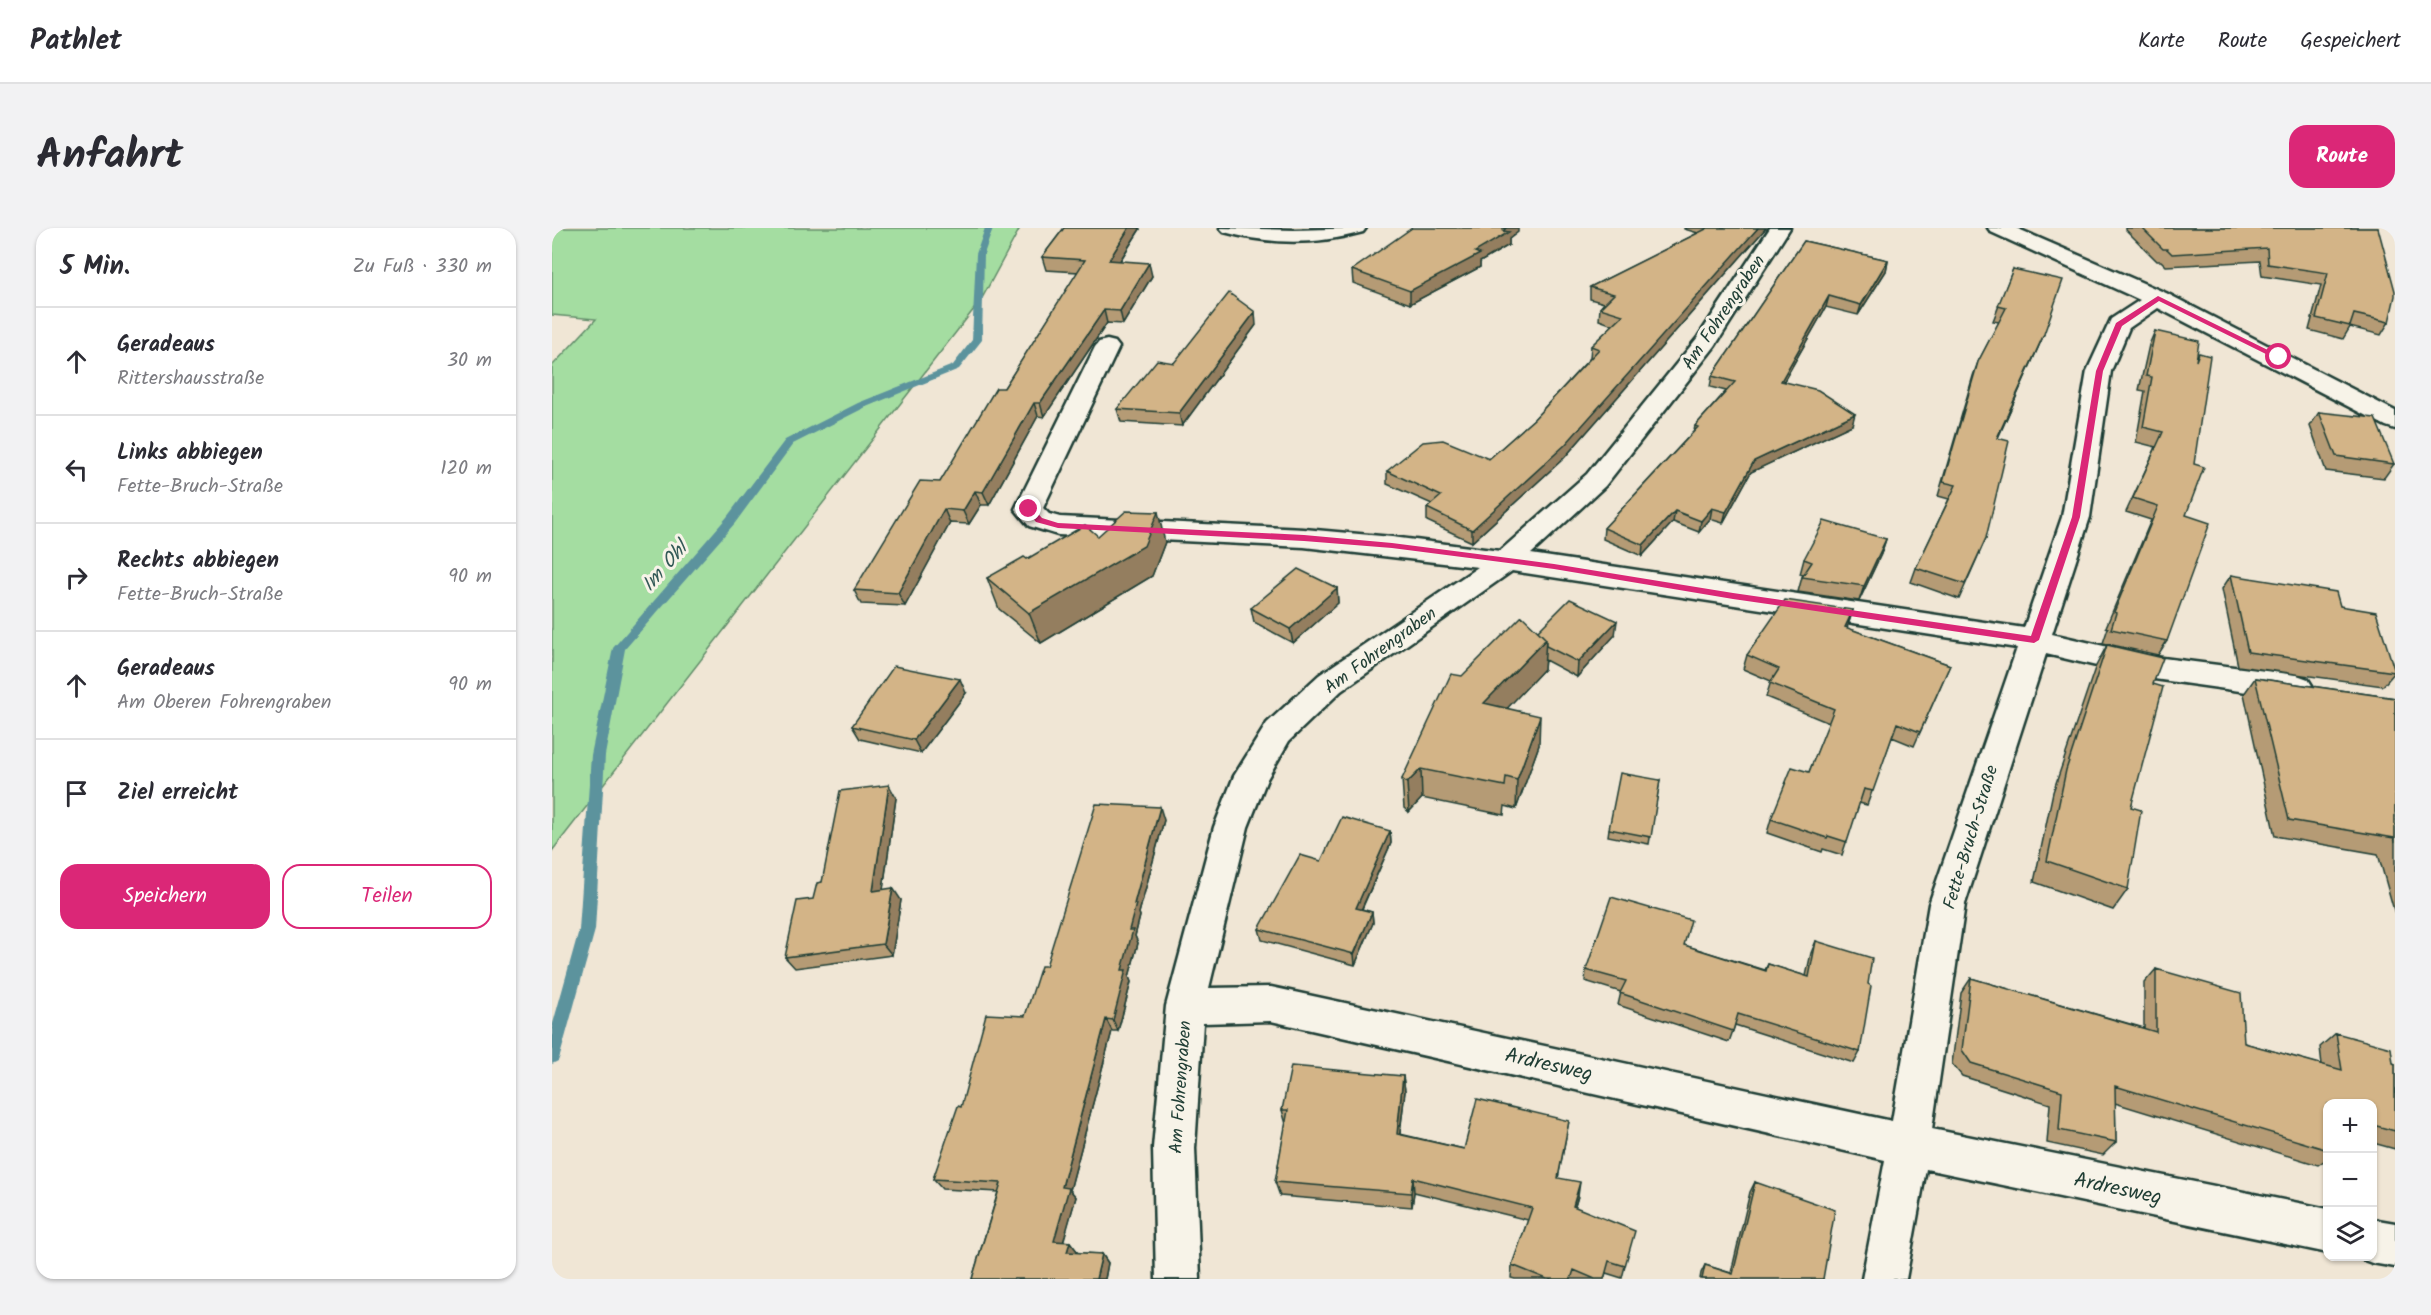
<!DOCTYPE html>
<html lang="de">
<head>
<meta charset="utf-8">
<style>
  :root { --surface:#fff; --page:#f2f2f3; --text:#2b2b33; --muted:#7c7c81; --line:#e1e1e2; --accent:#db2777 }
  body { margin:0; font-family:Kalam,sans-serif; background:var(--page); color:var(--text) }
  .controls { position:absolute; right:18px; bottom:18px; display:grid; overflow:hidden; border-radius:12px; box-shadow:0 2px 4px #0004 }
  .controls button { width:54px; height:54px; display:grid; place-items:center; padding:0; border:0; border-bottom:2px solid var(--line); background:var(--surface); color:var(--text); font:30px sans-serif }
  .stop { position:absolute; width:18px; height:18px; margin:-14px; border:4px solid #db2777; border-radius:50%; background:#fff }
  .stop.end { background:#db2777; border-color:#fff; box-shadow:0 2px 6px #0008 }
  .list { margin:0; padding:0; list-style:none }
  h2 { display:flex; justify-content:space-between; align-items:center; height:78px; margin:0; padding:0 24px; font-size:26px }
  h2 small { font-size:20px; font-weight:400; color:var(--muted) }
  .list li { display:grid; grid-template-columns:39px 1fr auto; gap:18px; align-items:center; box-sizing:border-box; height:108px; padding:0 24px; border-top:2px solid var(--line) }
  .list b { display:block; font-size:22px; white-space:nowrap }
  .list p { margin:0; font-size:20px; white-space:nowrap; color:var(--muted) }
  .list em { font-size:20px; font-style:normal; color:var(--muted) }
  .actions { display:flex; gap:12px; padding:18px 24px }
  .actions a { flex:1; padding:14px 0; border:2px solid var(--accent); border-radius:18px; text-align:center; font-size:21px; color:var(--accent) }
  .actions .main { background:var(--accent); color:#fff }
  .icon { flex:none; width:33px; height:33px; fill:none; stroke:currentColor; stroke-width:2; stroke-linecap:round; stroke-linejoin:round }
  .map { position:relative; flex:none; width:1843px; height:1051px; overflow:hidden; border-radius:18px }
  header { display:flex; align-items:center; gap:36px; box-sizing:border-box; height:84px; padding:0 30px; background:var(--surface); border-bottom:2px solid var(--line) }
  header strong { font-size:28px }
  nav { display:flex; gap:33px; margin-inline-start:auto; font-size:21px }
  .intro { display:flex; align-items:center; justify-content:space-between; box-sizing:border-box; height:144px; padding:0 36px }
  h1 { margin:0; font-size:42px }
  .button { padding:15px 27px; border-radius:18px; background:var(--accent); color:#fff; font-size:21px; font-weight:700 }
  main { display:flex; gap:36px; padding:0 36px }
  aside { flex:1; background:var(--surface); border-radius:18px; box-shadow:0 2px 4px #0004 }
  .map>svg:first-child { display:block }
  .green { fill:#a4dda1; stroke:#628d6a; stroke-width:1.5 }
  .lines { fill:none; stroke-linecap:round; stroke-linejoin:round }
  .stream { fill:#5b939d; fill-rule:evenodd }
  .minor-casing { stroke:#1f3d34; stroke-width:5 }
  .minor { fill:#f7f3e8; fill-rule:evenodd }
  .wall { fill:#b59b74; stroke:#1f3d34; stroke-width:1.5 }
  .shaded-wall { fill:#947e5e; stroke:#1f3d34; stroke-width:1.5 }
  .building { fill:#d3b487; stroke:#1f3d34; stroke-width:1.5 }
  .route { fill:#db2777 }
  .labels { text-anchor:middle; stroke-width:6; stroke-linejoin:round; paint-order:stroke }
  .street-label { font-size:18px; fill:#1f3d34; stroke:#f7f3e8 }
  .water-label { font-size:20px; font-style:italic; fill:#335a57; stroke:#f7f3e8 }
  .near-street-label { font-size:21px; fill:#1f3d34; stroke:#f7f3e8 }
</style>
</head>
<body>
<header>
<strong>Pathlet</strong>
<nav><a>Karte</a><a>Route</a><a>Gespeichert</a></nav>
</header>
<div class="intro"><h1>Anfahrt</h1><a class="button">Route</a></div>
<main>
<aside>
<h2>5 Min.<small>Zu Fuß · 330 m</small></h2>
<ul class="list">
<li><svg class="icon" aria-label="ahead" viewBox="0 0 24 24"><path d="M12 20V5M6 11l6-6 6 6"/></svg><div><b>Geradeaus</b><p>Rittershausstraße</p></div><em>30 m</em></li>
<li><svg class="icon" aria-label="left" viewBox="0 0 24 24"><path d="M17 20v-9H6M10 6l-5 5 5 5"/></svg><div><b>Links abbiegen</b><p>Fette-Bruch-Straße</p></div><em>120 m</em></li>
<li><svg class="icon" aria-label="right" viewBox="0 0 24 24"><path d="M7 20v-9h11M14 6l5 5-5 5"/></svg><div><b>Rechts abbiegen</b><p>Fette-Bruch-Straße</p></div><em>90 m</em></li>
<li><svg class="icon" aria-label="ahead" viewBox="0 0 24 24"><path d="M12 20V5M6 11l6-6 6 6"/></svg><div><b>Geradeaus</b><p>Am Oberen Fohrengraben</p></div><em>90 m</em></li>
<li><svg class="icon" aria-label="arrive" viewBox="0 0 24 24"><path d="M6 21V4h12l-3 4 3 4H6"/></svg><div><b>Ziel erreicht</b></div></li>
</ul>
<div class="actions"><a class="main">Speichern</a><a>Teilen</a></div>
</aside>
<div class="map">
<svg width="1843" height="1051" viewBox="0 0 1843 1051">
  <rect width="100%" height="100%" fill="#f0e6d5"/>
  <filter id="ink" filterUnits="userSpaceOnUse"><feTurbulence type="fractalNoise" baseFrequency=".0167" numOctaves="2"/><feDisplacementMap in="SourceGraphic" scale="12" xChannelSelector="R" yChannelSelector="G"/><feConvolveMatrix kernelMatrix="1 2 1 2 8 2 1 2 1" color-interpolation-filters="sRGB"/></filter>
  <g filter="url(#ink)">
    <path class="green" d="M 0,0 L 468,0 L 429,72 L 0,623 L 0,138 L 44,91 L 0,87 Z"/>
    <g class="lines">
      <path class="stream" d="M 433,0 L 441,0 L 432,26 L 430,112 L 407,141 L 314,179 L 241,216 L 183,295 L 73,421 L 53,527 L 43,702 L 8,828 L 6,833 L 0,836 L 0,799 L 27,702 L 39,527 L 61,420 L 175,289 L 233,212 L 306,175 L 401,137 L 420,112 L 424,26 Z"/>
      <g class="minor-casing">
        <path id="minor" d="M 668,0 L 742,2 L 814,0 L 811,4 C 763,17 720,17 672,4 Z
          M 1218,0 L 1238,0 L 1163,118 L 1053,258 L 979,326 L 1472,400 L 1510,289 L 1535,143 L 1559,91 L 1588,72 L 1439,4 L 1436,0 L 1464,0 L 1614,65 L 1843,183 L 1843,201 L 1834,198 L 1606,80 L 1577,100 L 1559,143 L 1538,289 L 1500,406 L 1595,428 L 1745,447 L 1756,451 L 1761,459 L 1756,467 L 1745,471 L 1595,450 L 1494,426 L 1413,676 L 1380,901 L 1776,981 L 1776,1025 L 1374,941 L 1354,1051 L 1310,1051 L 1333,932 L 719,793 L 651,795 L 643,920 L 648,1051 L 604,1051 L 601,920 L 614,778 L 662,599 L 682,548 L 715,495 L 767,447 L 926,339 L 752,319 L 506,307 L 477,298 L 463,281 L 543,119 L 547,114 L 555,112 L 563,114 L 567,119 L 491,280 L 497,286 L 508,289 L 752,301 L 840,309 L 948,323 L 1035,246 L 1146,109 ZM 960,343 L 1465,420 L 1377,676 L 1340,893 L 719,759 L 657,760 L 696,599 L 715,551 L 737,513 L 789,463 Z
          M 1820,991 L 1843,995 L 1843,1039 L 1820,1035 L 1804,1029 L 1820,1028 Z"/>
      </g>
      <use href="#minor" class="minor"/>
    </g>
    <path class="wall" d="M 512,0 L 587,0 L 588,1 L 568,33 L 600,48 L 571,96 L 555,95 L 492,189 L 486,188 L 437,277 L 429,277 L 417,296 L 398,295 L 353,378 L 309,376 L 302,362 L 388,254 L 452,160 L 526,44 L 494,42 L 490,29 Z
      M 1132,0 L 1214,0 L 1012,230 L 920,314 L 875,293 L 875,280 L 880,276 L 835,256 L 835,243 L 937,231 L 982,191 L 1038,130 L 1039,118 L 1061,97 L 1047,92 L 1048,80 L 1052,75 L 1038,71 L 1038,59 L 1146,5 L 1132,1 Z
      M 1574,0 L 1826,0 L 1837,94 L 1829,107 L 1798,99 L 1791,111 L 1757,102 L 1769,57 L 1710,48 L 1708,33 L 1614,38 L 1609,33 L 1605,33 L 1574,2 Z
      M 966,4 L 957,11 L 957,17 L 928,34 L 928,39 L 858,76 L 801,55 L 800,42 Z
      M 1252,13 L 1336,32 L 1334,43 L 1306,87 L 1274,79 L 1232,153 L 1300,197 L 1199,244 L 1171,295 L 1158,291 L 1147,304 L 1121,294 L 1090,328 L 1051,311 L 1052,300 L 1142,203 L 1143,198 L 1174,163 L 1158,159 L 1160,148 Z
      M 1461,41 L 1492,106 L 1446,210 L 1434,310 L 1407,371 L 1359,354 L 1364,340 L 1397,271 L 1386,268 L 1421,148 L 1426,134 L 1447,94 L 1441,93 Z
      M 704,97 L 630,198 L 569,194 L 565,181 L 622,135 Z
      M 1603,103 L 1644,132 L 1634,287 L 1615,413 L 1606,427 L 1551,415 L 1556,400 L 1554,399 L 1599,292 L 1574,284 L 1604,219 L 1584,214 L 1593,163 L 1587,162 L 1597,117 Z
      M 1767,184 L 1842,236 L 1832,250 L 1774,243 L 1758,198 Z
      M 546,308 L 613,314 L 600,348 L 489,415 L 447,381 L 435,350 L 475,331 Z
      M 1334,311 L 1329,326 L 1307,373 L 1246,364 L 1250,349 L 1251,347 L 1248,346 L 1252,331 Z
      M 1679,347 L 1788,378 L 1843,444 L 1831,458 L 1686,438 L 1670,361 Z
      M 785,360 L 786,375 L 741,415 L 702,394 L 699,380 Z
      M 1301,382 L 1295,400 L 1398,437 L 1362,518 L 1340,509 L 1315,577 L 1307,575 L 1290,627 L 1271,621 L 1270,624 L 1215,605 L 1219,591 L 1257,544 L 1277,495 L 1214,469 L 1219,453 L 1191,441 L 1195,427 Z
      M 986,403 L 1063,407 L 1025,449 L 993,432 L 992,441 L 955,480 L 987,517 L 964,581 L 953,578 L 952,587 L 870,570 L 857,584 L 852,580 L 850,551 Z
      M 1555,417 L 1601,456 L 1579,579 L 1576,661 L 1561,682 L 1482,654 L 1501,564 L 1543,440 Z
      M 1703,450 L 1843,470 L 1843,686 L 1826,626 L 1723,608 L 1692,466 Z
      M 414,465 L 369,525 L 308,511 L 300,498 Z
      M 1108,552 L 1097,616 L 1056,608 L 1057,601 Z
      M 344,570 L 331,662 L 349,672 L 340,727 L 243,740 L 233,729 L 270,654 Z
      M 612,592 L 587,685 L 588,688 L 583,708 L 586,715 L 577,749 L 579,754 L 566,803 L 560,803 L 518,962 L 524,969 L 511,1013 L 518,1014 L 525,1023 L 524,1025 L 550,1026 L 556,1035 L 553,1051 L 420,1051 L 446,964 L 390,961 L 381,951 L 409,879 L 473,788 L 494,738 Z
      M 838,603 L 839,615 L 810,681 L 820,684 L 821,695 L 803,737 L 710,712 L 707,701 L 769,633 Z
      M 1264,713 L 1316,756 L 1308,824 L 1302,835 L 1183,797 L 1177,814 L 1066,777 L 1069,764 L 1033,753 L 1034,742 L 1132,717 L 1213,742 L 1216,736 L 1254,748 L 1259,725 Z
      M 1604,741 L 1692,815 L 1770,837 L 1768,819 L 1784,805 L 1843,836 L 1843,921 L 1821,915 L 1821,876 L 1776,876 L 1776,930 L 1766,937 L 1563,875 L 1564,914 L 1551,927 L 1495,915 L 1498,876 L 1410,848 L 1400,836 L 1409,765 L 1419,750 L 1592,800 L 1592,755 Z
      M 851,848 L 853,863 L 848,906 L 912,921 L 1017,893 L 1006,950 L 1026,968 L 1023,978 L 1073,1038 L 1070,1050 L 1054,1045 L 1052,1051 L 963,1051 L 959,1050 L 960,1037 L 976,992 L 862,964 L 860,979 L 728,968 L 723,954 L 734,896 L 730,882 Z
      M 1203,954 L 1271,1051 L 1148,1051 L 1149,1045 L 1153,1037 L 1179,1045 L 1198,964 Z"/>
    <path class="shaded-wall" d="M 577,0 L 587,0 L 588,1 L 560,45 L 557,32 Z
      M 954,0 L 966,0 L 966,4 L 957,11 L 957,17 L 928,34 L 928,39 L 858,76 L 858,63 L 923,24 Z
      M 1206,0 L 1214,0 L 1012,230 L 920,314 L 920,302 Z
      M 1336,32 L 1334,43 L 1306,87 L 1309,77 Z
      M 597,35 L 600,48 L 571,96 L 568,83 Z
      M 1277,68 L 1274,79 L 1226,163 L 1229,153 Z
      M 552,82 L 555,95 L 492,189 L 488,175 Z
      M 703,84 L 704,97 L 630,198 L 627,185 Z
      M 1492,106 L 1486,120 L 1439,225 L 1445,210 Z
      M 482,175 L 486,188 L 437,277 L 431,264 Z
      M 1303,186 L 1300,197 L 1199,244 L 1171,295 L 1174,284 L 1202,233 Z
      M 423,263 L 429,277 L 417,296 L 411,283 Z
      M 1160,280 L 1158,291 L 1147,304 L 1149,293 Z
      M 392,281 L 398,295 L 353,378 L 346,365 Z
      M 1123,283 L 1121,294 L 1090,328 L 1091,317 Z
      M 606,284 L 613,314 L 600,348 L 489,415 L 477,385 Z
      M 1334,311 L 1329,326 L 1307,373 L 1312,358 Z
      M 785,360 L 786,375 L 741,415 L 738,401 Z
      M 1301,382 L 1296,397 L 1289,413 L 1293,399 Z
      M 1065,393 L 1063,407 L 1025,449 L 1026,434 Z
      M 994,411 L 992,441 L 932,505 L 932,475 Z
      M 408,451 L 414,465 L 369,525 L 362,512 Z
      M 988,488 L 987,517 L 964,581 L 965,552 Z
      M 869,541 L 870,570 L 857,584 L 855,555 Z
      M 337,557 L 344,570 L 329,675 L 321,663 Z
      M 608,579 L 612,592 L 587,685 L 588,688 L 583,708 L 586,715 L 577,749 L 579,754 L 566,803 L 561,792 L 577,702 L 582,676 Z
      M 838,603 L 839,615 L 805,691 L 804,680 Z
      M 341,660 L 349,672 L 340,727 L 331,716 Z
      M 820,684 L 821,695 L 803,737 L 802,726 Z
      M 554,791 L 560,803 L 518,962 L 524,969 L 509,1022 L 502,1013 L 510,959 Z
      M 851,848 L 853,863 L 846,920 L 845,906 Z
      M 861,950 L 862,964 L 860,979 L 859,965 Z
      M 1028,954 L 1026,968 L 1019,991 L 1021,978 Z
      M 518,1014 L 525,1023 L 522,1033 L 515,1024 Z
      M 550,1026 L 556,1035 L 553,1051 L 544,1051 Z"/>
    <path class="building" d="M 512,0 L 577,0 L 557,32 L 597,35 L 568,83 L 552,82 L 488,175 L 482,175 L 431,264 L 423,263 L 411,283 L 392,281 L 346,365 L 302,362 L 368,253 L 388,254 L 444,160 L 452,160 L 533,32 L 490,29 Z
      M 860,0 L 954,0 L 951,3 L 957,4 L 923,24 L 928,26 L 858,63 L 800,42 Z
      M 1156,0 L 1206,0 L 1013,217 L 920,302 L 875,280 L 889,268 L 835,243 L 871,214 L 891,212 L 937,231 L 982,191 L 1047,121 L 1039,118 L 1071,87 L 1048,80 L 1062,66 L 1038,59 Z
      M 1590,0 L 1826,0 L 1843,63 L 1843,68 L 1837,94 L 1802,86 L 1798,98 L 1764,90 L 1776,45 L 1716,36 L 1715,20 L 1620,26 L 1615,21 L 1611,21 Z
      M 1252,13 L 1336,32 L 1309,77 L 1277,68 L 1229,153 L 1266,162 L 1303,186 L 1202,233 L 1174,284 L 1160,280 L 1149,293 L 1123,283 L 1091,317 L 1052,300 L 1146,199 L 1143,198 L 1183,154 L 1160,148 Z
      M 1461,41 L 1511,52 L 1492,106 L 1445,210 L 1457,213 L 1434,310 L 1413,356 L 1364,340 L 1404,257 L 1391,254 L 1426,134 L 1454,80 L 1446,78 Z
      M 677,65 L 703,84 L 627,185 L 565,181 L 605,132 L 622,135 Z
      M 1603,103 L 1647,113 L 1644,133 L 1647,125 L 1658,128 L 1642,236 L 1652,239 L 1634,287 L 1658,295 L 1615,413 L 1559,401 L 1564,385 L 1562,384 L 1606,278 L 1581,270 L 1611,204 L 1591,199 L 1600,149 L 1594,148 Z
      M 1767,184 L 1823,190 L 1842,236 L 1784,228 Z
      M 574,283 L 606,284 L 592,318 L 477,385 L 435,350 L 472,329 L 475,331 L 533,297 L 546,308 Z
      M 1272,293 L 1334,311 L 1312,358 L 1250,349 L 1260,334 L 1252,331 Z
      M 746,341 L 785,360 L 738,401 L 699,380 Z
      M 1679,347 L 1784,364 L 1788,378 L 1824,384 L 1843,444 L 1696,424 Z
      M 1018,371 L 1065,393 L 1026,434 L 994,418 L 994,411 L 986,403 Z
      M 1233,372 L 1301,382 L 1293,399 L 1398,437 L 1368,504 L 1345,495 L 1321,563 L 1312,561 L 1295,614 L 1276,608 L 1275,610 L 1219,591 L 1240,539 L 1257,544 L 1282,481 L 1218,455 L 1227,441 L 1195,427 Z
      M 970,388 L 994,411 L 932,475 L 988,488 L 965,552 L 954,549 L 953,558 L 869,541 L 855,555 L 850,551 L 899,446 L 910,448 Z
      M 1555,417 L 1611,430 L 1601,456 L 1611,459 L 1579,579 L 1589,582 L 1576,661 L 1495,633 L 1514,542 Z
      M 342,438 L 408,451 L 362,512 L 300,498 Z
      M 1703,450 L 1843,470 L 1843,614 L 1842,610 L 1737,592 Z
      M 1068,545 L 1108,552 L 1099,609 L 1057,601 Z
      M 337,557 L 321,663 L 341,660 L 331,716 L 233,729 L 245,673 L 261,671 L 265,655 L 270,654 L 288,563 Z
      M 544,576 L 608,579 L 582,676 L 584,676 L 577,702 L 581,702 L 570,742 L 574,742 L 561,792 L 554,791 L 510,959 L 517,960 L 502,1013 L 518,1014 L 515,1024 L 550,1026 L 544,1051 L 420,1051 L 449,955 L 381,951 L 406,878 L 409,879 L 434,786 L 473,788 L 489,738 L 494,738 Z
      M 790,589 L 838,603 L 804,680 L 820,684 L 802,726 L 707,701 L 748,627 L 769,633 Z
      M 1059,669 L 1139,692 L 1132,717 L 1214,743 L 1216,736 L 1257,749 L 1264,713 L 1320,730 L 1316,756 L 1319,758 L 1308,824 L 1186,786 L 1181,803 L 1068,765 L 1074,753 L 1034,742 Z
      M 1604,741 L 1689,765 L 1692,815 L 1790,842 L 1784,805 L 1839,820 L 1841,835 L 1843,836 L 1843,903 L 1821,897 L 1821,876 L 1776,876 L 1776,922 L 1563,858 L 1564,914 L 1507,902 L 1510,863 L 1419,835 L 1410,822 L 1419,750 L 1604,804 Z
      M 739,838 L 851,848 L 845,906 L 912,921 L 925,871 L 1017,893 L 1006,950 L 1028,954 L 1021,978 L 1083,1003 L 1073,1038 L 1057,1033 L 1052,1051 L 1043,1051 L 1022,1042 L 1019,1051 L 995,1051 L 960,1037 L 980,980 L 861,950 L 859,965 L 723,954 L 736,882 L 730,882 Z
      M 1203,954 L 1283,982 L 1271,1051 L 1150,1051 L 1153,1037 L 1181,1046 Z"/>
  </g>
  <path class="route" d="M 1606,68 L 1730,129 L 1724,131 L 1607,73 L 1570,98 L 1551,143 L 1528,289 L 1487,412 L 1482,415 L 1181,371 L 1002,341 L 840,320 L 752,313 L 506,300 L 484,294 L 473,281 L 480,279 L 490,290 L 506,295 L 752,307 L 840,315 L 1002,336 L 1181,365 L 1479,408 L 1520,289 L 1544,143 L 1564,95 Z"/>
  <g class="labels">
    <g class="street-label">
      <text transform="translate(1171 84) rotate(-56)" y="6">Am Fohrengraben</text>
      <text transform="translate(828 422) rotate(-36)" y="6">Am Fohrengraben</text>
      <text transform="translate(1418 609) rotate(-73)" y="6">Fette-Bruch-Straße</text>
      <text transform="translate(628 859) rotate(-86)" y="6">Am Fohrengraben</text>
    </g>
    <g class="water-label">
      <text transform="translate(112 338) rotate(-49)" y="7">Im Ohl</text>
    </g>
    <g class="near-street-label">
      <text transform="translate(997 836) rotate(13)" y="7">Ardresweg</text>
      <text transform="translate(1566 960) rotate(12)" y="7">Ardresweg</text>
    </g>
  </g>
</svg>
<div class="controls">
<button>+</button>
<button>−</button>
<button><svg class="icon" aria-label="layers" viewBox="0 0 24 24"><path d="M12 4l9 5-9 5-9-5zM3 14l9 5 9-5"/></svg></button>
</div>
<div class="stop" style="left:1727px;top:129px"></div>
<div class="stop end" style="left:477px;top:281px"></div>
</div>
</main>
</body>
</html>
